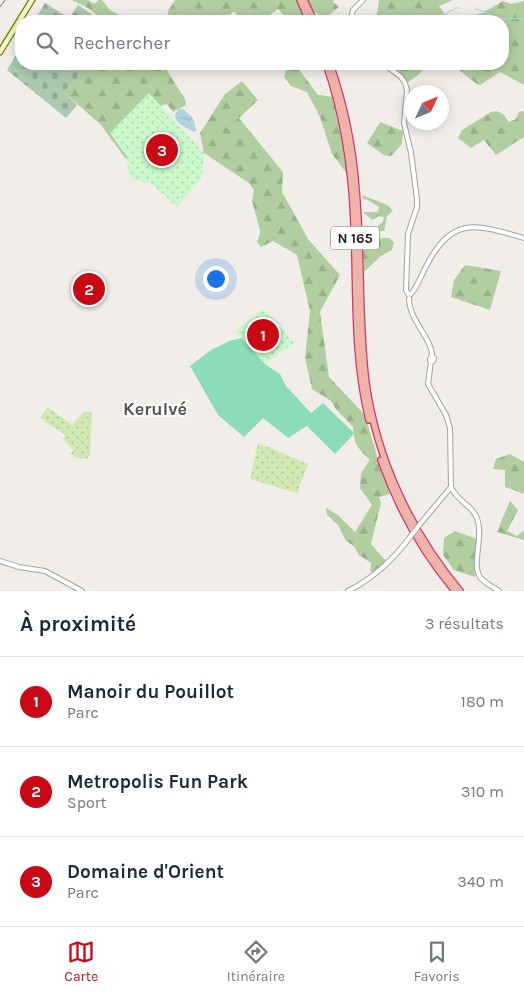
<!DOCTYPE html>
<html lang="fr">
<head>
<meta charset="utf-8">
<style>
  :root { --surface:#fff; --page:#f6f6f7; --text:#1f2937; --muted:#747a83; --line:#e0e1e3; --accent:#c90a15 }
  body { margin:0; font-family:Karla,sans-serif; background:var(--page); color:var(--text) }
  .compass { position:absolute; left:404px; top:85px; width:45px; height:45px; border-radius:50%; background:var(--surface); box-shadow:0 2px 12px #0003; rotate:46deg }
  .you { position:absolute; left:215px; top:278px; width:18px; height:18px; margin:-12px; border:4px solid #fff; border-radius:50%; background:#1a73e8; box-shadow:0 0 0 8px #1a73e833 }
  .badge { display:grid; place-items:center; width:32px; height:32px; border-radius:50%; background:var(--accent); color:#fff; font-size:16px; font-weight:700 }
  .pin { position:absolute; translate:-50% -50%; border:2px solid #fff; box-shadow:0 1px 5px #0006 }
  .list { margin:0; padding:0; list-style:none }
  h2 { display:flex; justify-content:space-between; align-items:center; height:65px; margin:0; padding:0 20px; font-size:21px }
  h2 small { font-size:16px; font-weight:400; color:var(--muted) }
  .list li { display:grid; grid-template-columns:32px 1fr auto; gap:15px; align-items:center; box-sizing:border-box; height:90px; padding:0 20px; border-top:1px solid var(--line) }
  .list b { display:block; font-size:19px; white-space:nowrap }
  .list p { margin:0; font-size:16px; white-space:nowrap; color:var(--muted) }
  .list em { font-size:16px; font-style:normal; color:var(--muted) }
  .icon { flex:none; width:28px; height:28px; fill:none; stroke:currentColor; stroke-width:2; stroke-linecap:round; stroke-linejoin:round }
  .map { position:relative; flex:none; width:524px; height:591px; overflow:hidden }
  .search { position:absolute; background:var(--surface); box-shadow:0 2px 12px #0003; left:15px; right:15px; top:15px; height:55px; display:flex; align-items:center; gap:12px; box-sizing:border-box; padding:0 18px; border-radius:20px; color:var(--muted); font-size:19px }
  .sheet { height:335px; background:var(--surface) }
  nav { display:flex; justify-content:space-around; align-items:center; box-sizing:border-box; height:70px; border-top:1px solid var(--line); background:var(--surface); font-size:14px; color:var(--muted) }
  nav a { display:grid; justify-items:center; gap:2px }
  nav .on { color:var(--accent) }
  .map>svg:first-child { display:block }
  .grass { fill:url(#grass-dots) }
  .forest { fill:url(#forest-firs) }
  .cemetery { fill:url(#cemetery-stones) }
  .park { fill:url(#park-dots) }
  .pitch { fill:#8cdcb8 }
  .water { fill:url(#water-ripples) }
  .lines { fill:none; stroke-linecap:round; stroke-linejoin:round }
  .stream { stroke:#acd4dc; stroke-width:1 }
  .tertiary-casing { stroke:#a3a3a3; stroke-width:6 }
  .secondary-casing { stroke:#71770b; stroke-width:7 }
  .trunk-casing { stroke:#d33273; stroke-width:8 }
  .tertiary { stroke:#fff; stroke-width:4 }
  .secondary { stroke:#f7f7c1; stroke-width:4.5 }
  .trunk { stroke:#eeb4a8; stroke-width:5.5 }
  .rail { stroke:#707070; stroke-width:1; stroke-dasharray:10 10; stroke-linecap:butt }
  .tertiary-bridge-casing { stroke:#a3a3a3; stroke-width:6; stroke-linecap:butt }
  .tertiary-bridge { stroke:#fff; stroke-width:4 }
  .labels { text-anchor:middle; stroke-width:4; stroke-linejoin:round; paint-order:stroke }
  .shield { fill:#fff; stroke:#646464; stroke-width:1 }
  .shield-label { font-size:14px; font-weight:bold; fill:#222 }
  .quarter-label { font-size:18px; font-weight:bold; fill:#555; stroke:#fff }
</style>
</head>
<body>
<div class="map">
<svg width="524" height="591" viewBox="0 0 524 591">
  <defs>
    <pattern id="grass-dots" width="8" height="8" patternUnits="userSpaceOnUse" patternTransform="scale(1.25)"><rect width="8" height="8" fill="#d0e8b2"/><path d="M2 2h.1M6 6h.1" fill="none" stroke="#b2c799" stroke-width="1.8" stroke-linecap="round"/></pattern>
    <pattern id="forest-firs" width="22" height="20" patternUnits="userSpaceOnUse" patternTransform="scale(1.25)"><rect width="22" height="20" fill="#b0cea0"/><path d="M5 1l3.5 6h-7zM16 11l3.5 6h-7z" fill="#97b18a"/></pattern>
    <pattern id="cemetery-stones" width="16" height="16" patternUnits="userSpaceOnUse" patternTransform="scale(1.25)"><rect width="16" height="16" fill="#abc9ae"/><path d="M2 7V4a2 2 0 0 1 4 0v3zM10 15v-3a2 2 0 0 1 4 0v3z" fill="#93ac95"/></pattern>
    <pattern id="park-dots" width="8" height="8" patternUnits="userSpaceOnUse" patternTransform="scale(1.25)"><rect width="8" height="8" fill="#caf8cb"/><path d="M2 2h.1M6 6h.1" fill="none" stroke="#add4ae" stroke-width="1.8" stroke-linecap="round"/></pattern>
    <pattern id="water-ripples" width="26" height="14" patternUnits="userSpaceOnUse" patternTransform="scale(1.25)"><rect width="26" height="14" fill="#acd4dc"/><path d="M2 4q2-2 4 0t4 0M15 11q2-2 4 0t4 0" fill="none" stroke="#94b6bc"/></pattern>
  </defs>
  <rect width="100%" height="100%" fill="#f1eee9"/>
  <path class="grass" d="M 48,407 L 72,425 L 84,412 L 92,412 L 90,454 L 88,458 L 82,459 L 70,454 L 74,450 L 63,439 L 65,437 L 64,434 L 40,418 Z
    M 258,443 L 308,464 L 297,493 L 250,479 Z"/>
  <path class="forest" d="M 72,0 L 88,0 L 94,4 L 99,0 L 102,0 L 110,10 L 130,21 L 104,21 L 88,8 Z
    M 175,0 L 334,0 L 333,2 L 339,7 L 322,21 L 316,12 L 289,21 L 278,9 L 271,14 L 271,21 L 267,21 L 265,20 L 261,21 L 241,21 L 234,11 L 230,15 L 219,17 L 212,21 L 170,21 L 167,20 L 168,11 Z
    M 379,0 L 453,0 L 439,6 L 450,21 L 376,21 Z
    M 503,1 L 511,4 L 524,1 L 524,85 L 500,72 L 480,85 L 477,84 L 451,64 L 503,64 L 503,21 L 450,21 L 482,13 Z
    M 88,64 L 167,64 L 166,69 L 185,99 L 186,105 L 173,112 L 167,104 L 162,105 L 157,110 L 131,160 L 125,158 L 101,125 L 65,93 Z
    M 289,64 L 295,64 L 318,95 L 333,97 L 342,135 L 348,175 L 332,154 L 320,117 L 307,92 L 291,86 L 284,77 Z
    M 394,64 L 429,64 L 417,76 L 408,82 L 393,67 Z
    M 242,81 L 258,100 L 239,118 L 283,172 L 282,192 L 308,239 L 340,275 L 320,312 L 329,377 L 365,415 L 377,456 L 391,494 L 379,497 L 381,503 L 371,544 L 384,559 L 390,561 L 377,572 L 370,572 L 371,563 L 359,555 L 354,546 L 346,541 L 338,525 L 327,515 L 326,508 L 338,515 L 355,532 L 372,505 L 360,488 L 361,473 L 370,460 C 357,447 354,445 353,427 L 336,409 L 331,401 L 312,389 L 305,358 L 310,311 L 297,255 L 273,241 L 261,247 L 257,242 L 260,234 L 260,230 L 252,201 L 254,190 L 249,183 L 204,153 L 200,133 L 225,94 Z
    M 496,111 L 503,114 L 509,122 L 516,119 L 519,112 L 524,111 L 524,137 L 496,155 L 484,140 L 471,148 L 458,138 L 462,130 L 491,112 Z
    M 380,122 L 403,131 L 402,144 L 391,156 L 384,155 L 367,143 Z
    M 362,195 L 387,205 L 393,211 L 387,216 L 384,231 L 379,231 L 378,226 L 383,222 L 384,217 L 379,216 L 372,220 L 363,212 L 378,212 L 379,207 L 368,200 L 363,199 Z
    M 382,238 L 389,238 L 394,242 L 392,250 L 381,256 L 364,272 L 363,247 Z
    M 465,265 L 501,271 L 490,310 L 451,297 L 454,280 Z
    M 510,454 L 524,462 L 524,494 L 505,487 L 505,470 L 493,469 L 496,459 Z
    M 510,501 L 518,510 L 507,531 L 517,536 L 524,530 L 524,540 L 497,532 Z
    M 455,531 L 477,539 L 475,577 L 454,570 L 443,555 L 444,538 Z"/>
  <path class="cemetery" d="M 45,3 L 69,18 L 78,5 L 102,21 L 34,21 Z
    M 21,47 L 21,64 L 88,64 L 65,93 L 77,105 L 66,118 L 7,70 Z"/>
  <path class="park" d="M 149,93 L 204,153 L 202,177 L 177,207 L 152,184 L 132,179 L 128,172 L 127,157 L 110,133 Z
    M 263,308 L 294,343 L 265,364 L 235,332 Z"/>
  <path class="pitch" d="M 241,338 L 265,364 L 280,374 L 286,386 L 311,413 L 323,403 L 353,432 L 353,435 L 335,454 L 307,426 L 288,438 L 263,418 L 244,437 L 218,415 L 190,366 L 211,350 L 229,341 Z"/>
  <path class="water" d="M 179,109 L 183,109 L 193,118 L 196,130 L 195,132 C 186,128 167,120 179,109 Z"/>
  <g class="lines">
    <path class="stream" d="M 386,0 L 386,21
      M 475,8 L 498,18 L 524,19
      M 444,18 L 448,12 L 459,7"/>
    <g class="tertiary-casing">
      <path id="tertiary" d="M 350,21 L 353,10 L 363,0
        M 384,64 L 401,77 L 405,83 L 407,90 L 404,123 L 411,153 L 417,199 L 417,207 L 408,234 L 406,290 L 408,294
        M 411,294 C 418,286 422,273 428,263 C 453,215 478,225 524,238
        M 409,298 C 409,321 433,339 432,357
        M 431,357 L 434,358 L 433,361 L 430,360 Z
        M 431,361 L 428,384 L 446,415 L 450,428 L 451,487 C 456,500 470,504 476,516 C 485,535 471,564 480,577 C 484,583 493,587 499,591
        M 421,523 L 451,487
        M 0,561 L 19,567 L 45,571 L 82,591
        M 348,591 C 374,578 393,560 410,537"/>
    </g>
    <g class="secondary-casing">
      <path id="secondary" d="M 0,52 L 32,0"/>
    </g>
    <g class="trunk-casing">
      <path id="trunk" d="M 300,0 L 309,21
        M 304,0 L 314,21
        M 326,64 C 344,115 352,169 354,224 C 357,289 353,356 369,420
        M 330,64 C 344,104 353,147 356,190 C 362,254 358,319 366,383 C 377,460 411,532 460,591
        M 381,460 C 398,508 422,552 455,591"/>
    </g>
    <use href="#tertiary" class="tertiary"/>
    <use href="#secondary" class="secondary"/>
    <use href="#trunk" class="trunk"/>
    <path class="rail" d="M 0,7 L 5,0"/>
    <g class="tertiary-bridge-casing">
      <path id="tertiary-bridge" d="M 410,537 L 421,523"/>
    </g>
    <use href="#tertiary-bridge" class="tertiary-bridge"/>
  </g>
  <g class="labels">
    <rect class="shield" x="331" y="226.5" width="48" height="23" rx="4"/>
    <g class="shield-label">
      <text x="355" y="243">N 165</text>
    </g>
    <g class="quarter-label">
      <text x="155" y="415">Kerulvé</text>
    </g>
  </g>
</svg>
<svg class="compass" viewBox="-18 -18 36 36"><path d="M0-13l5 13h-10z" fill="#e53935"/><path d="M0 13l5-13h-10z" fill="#747a83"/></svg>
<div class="you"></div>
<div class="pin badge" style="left:263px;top:335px">1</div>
<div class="pin badge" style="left:89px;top:289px">2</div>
<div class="pin badge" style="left:162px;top:150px">3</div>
<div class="search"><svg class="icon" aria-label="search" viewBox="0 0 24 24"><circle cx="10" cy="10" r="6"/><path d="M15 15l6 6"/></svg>Rechercher</div>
</div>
<section class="sheet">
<h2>À proximité<small>3 résultats</small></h2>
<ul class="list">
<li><span class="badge">1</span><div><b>Manoir du Pouillot</b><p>Parc</p></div><em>180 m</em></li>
<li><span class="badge">2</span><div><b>Metropolis Fun Park</b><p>Sport</p></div><em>310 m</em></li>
<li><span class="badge">3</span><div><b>Domaine d'Orient</b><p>Parc</p></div><em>340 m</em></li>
</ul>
</section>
<nav>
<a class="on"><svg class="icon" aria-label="map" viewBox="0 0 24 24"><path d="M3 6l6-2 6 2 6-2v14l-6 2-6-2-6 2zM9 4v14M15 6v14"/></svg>Carte</a>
<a><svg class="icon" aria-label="directions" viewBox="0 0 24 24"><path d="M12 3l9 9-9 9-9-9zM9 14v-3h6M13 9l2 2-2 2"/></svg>Itinéraire</a>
<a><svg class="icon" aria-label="saved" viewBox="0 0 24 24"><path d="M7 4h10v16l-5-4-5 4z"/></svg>Favoris</a>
</nav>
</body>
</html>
